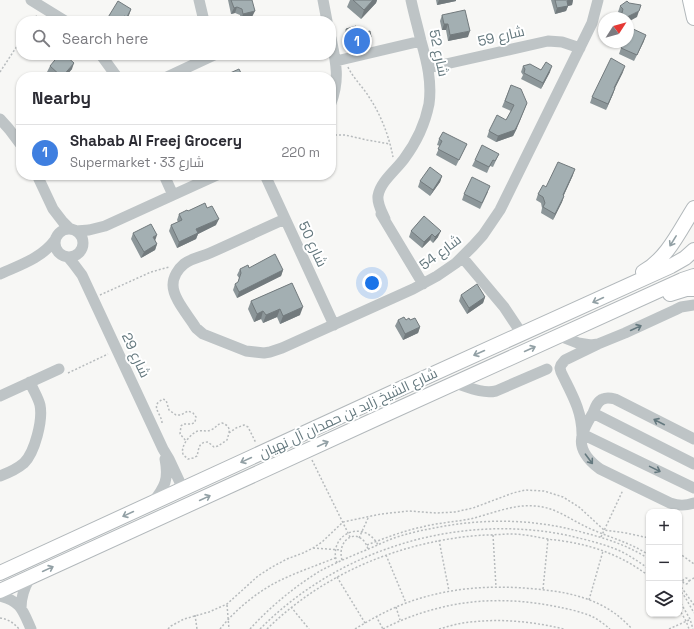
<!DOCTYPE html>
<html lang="en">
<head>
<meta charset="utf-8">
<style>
  :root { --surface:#fff; --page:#f2f2f3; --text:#2b2b33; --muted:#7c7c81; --line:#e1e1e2; --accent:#1a73e8 }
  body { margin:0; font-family:"Space Grotesk",Cairo,sans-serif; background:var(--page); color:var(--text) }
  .controls { position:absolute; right:12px; bottom:12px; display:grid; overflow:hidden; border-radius:8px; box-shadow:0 1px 3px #0004 }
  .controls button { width:36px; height:36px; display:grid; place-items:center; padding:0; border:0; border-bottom:1px solid var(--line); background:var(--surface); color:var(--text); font:20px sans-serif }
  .compass { position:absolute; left:598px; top:12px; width:36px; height:36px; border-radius:50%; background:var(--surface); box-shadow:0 1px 3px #0004; rotate:54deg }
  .you { position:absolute; left:372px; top:283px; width:14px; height:14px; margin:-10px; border:3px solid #fff; border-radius:50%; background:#1a73e8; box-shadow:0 0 0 6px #1a73e833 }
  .badge { display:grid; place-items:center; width:26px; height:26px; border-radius:50%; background:var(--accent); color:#fff; font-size:13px; font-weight:700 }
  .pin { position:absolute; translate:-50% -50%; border:2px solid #fff; box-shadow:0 1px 4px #0006 }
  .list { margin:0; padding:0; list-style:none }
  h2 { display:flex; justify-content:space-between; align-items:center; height:52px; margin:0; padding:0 16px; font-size:17px }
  h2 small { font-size:13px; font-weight:400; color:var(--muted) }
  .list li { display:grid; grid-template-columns:26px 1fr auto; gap:12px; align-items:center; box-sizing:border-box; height:56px; padding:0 16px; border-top:1px solid var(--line) }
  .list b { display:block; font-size:15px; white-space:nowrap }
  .list p { margin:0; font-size:13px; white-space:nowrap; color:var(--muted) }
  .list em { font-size:13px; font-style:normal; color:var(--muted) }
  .icon { flex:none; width:22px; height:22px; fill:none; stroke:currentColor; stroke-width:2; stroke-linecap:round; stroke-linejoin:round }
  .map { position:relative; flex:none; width:694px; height:629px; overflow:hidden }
  .search { position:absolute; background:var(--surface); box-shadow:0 1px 3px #0004; left:16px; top:16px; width:320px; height:44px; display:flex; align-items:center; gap:10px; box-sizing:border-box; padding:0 14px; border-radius:16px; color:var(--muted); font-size:15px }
  .panel { position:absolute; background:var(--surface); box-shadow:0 1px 3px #0004; left:16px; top:72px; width:320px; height:108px; border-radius:16px }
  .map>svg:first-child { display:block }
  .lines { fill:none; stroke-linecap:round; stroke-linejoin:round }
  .major-casing { stroke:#b2b8bb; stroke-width:16 }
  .path { stroke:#b7bbbd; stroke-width:1.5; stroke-dasharray:2 2; stroke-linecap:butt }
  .minor { stroke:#bec4c6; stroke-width:11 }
  .major { stroke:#fff; stroke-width:14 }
  .wall { fill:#8c9699 }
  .shaded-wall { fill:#727a7d }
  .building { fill:#a3afb2; stroke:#727a7d }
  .oneway { stroke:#92a0a5 }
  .oneway2 { stroke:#64787e }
  .labels { text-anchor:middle; stroke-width:4; stroke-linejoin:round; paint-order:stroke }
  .street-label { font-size:14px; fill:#64787e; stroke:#fff }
</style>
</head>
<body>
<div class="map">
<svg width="694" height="629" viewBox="0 0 694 629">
  <rect width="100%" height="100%" fill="#f7f7f5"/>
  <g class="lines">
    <g class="major-casing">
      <path id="major" d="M 690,0 L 694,18
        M 643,272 C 667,259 680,230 694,208
        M 670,294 L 686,289 L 694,289
        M 0,573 L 402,388 L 671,266 L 685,258 L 694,250
        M 0,591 L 378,418 L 682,280 L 694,276"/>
    </g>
    <path class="path" d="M 34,21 L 37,15
      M 348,67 C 353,78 363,87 369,97 C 381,115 389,136 393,157
      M 0,72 L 21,40
      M 331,135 L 345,135 L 367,140 L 390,144
      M 100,295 L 151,272 L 169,267
      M 68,373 L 108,354
      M 162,423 C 162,415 151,407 160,401 C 163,399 162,399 166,400 L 169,410 L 176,415 L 181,415 L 188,411 L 193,413 L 196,417 L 195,422 L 192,424 L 183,424 L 181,426 L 180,434 L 186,441
      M 229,433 C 230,427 227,425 222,423 C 217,424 216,428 211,430 C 207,432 203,430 198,431 C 191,433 180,446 183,454 C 184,456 186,457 188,459 L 193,458 L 197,456 C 199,449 198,442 208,442 L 214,447 L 218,446 L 227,440 L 229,433 L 236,428 L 244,425 L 248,427 L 256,443
      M 312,460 L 350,537
      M 493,535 L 496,587
      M 601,537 L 623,490
      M 359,538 L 369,516
      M 439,540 L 449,591
      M 367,545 C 385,538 403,531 422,527 C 437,523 454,522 470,519 C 491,514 513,504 535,506 C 556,507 572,521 591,529 C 611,538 631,543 649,555
      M 313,548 L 341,550
      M 679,553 L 694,564
      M 386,555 L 406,603
      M 342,560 C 336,537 361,526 368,549
      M 337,563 C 327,534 364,518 378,545
      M 337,577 L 365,623
      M683 581a3 3 0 1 1 6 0a3 3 0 1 1-6 0Z
      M 689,581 L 694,578
      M 679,584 L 694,605
      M 543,589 L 548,539
      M 679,589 L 685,597 L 694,613
      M 589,600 L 603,551
      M 679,600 L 690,619 L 693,629
      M 227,605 L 229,629
      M 291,607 L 309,629
      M 396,607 L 400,620
      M 679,609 L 686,621 L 689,629
      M 195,615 L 197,629
      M 376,616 L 383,629
      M 0,618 C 8,619 14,623 19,629
      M 168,629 L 171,626 L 184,619 L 209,612 L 227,604 L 258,576 L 272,567 L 287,559 L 303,553 L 313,548 L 322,542 L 343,522 L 381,514 L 409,511 L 436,513 L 455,512 L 473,508 L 513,493 L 525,490 L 544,491 L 563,497 L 579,507 L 604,530 L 626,533 L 649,538
      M 220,629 C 236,609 259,590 283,579 C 300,571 318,565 335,558
      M 250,629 C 270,607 294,587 320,571 C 333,564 347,558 361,552 C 372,548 383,542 394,538 C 406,534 418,531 429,529 C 482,518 533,518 585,533 C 608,539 629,546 649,559
      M 260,629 C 338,550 456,513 566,535 C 583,539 601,543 618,550 C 629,555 639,562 649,569
      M 267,629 C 325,572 404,540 485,535 C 494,535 503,534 512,534 C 524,534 536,537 548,539 C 553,540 558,540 563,541 C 596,546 622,556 649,576
      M 355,629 C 376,616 397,605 421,598 C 461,586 503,585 545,590 C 564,592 583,596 601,605 C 613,611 623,619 632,629
      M 383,629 C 402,619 422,612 443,607 C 480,598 520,599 558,607 C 569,609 582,612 593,617 C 599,620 605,625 610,629
      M 439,629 C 447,627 455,624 463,623 C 497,618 530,621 564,629
      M 669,629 L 689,620"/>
    <path class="minor" d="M 31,0 L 65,21
      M 199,0 L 204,21
      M 323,0 L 327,21
      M 331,38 C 336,62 340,80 331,103
      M 101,55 L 117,77
      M 336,61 L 421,41
      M 428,68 L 548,41 L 562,42 L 580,48
      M 167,77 L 214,55
      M 0,119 L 9,129 L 21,145
      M 37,175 L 53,209 L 63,222 L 70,229
      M 164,175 L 173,195
      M 265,175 L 334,325
      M 381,214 L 423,284
      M 285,219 C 260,230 235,242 210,253 C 201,257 192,258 184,264 C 178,269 173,277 173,285 C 173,298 187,314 194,325 L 196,328 L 203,334 L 246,351 L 264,353 L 270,352 L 282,348 L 413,289 L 437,276 L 456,263 L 473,246 L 483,235 L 500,210 L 592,23 L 598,0
      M 385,219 C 382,212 377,204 378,196 C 380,182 396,170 404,159 C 416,143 425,124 429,104 C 432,82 427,62 421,41 C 418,28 414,14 411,0
      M55 243a14 14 0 1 1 28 0a14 14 0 1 1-28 0Z
      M 76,231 L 89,230 L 105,226 L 217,175
      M 68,257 L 73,263 L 82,275 L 163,449 L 169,459 L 183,489
      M 462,257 L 504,307 L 522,334
      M 0,274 C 20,265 42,258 55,240
      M 560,336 L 578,343 L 591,345 L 598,344 L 625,333 L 675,310 L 681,307 L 694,305
      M 598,344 L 565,360 L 561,365 L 560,368 L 561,372 C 571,393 582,410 582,434 L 694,488
      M 455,383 C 468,387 482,394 496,391 L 547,369
      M 0,396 L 59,369
      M 593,413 L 694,464
      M 694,439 L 615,399 C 611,398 607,397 603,399 C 597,401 595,408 593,413 C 589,420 585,426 583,433 C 577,448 589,461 600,469 L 670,503 C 679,506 685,506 694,503
      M 0,476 C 8,473 17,469 24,463 C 35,452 43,420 40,405 C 38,397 33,390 30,382
      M 153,502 C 165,487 169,479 165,459
      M 0,596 C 21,601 23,611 31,629
      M 21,608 C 21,596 24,588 30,578"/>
    <use href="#major" class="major"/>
  </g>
  <path class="wall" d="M 228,0 L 252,0 L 252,17 L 241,20 L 240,15 L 235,13 L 231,14 Z
    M 350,0 L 377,0 L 376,3 L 361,19 L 347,7 Z
    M 436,0 L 456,0 L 456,1 L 437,5 Z
    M 551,0 L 573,0 L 572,5 L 568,6 L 566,11 L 555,14 Z
    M 620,6 L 637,17 L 620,18 L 621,15 L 618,12 Z
    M 131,9 L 129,15 L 126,21 L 106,21 L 107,19 Z
    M 442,15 L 468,37 L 448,41 L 446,30 L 442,30 L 440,21 Z
    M 346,29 L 358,34 L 369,43 L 348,49 L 344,35 Z
    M 644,41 L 634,61 L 619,54 L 621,48 Z
    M 50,66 L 72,69 L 65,77 L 53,77 L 47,72 Z
    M 523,66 L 550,72 L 541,89 L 521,79 L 523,75 L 521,72 Z
    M 623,72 L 615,88 L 613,94 L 606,110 L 590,103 L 592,97 Z
    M 511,85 L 517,128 L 513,136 L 496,142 L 487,137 L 489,131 L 506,120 L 511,111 L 502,107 Z
    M 439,139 L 467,144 L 456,166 L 436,155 L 440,146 L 437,145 Z
    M 499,154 L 493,167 L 490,166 L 487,173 L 472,166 L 475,160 Z
    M 573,175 L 564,195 L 564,196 L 562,202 L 553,220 L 541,213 L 542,208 L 541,203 L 536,200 L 538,194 L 546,187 Z
    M 442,176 L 440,182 L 430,196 L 418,187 L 420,181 Z
    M 488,192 L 480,209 L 462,200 L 464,194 Z
    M 179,214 L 216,225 L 198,234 L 196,239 L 177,248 L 169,231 L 171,225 L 178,222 L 177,220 Z
    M 424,216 L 438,237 L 433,243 L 430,240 L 422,248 L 409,237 L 411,231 Z
    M 133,233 L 155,241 L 157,244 L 155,250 L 141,258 L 131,239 Z
    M 249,268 L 283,270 L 281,276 L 237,298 L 233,290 L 235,284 L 238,282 L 239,278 L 237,275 L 240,269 Z
    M 292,283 L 300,315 L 280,324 L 277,317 L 263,323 L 261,319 L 254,322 L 248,309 L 251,301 Z
    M 461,295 L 485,297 L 483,303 L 467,314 L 459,301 Z
    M 398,320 L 410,320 L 420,327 L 418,333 L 403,340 L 395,326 Z"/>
  <path class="shaded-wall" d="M 373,0 L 377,0 L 376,3 L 361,19 L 364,10 Z
    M 439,0 L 456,0 L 456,1 L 437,5 Z
    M 569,0 L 573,0 L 572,5 L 568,6 L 566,11 L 555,14 L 557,8 L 567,1 Z
    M 237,7 L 235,13 L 231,14 L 234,8 Z
    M 131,9 L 129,15 L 125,21 Z
    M 255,11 L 252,17 L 241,20 L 243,14 Z
    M 639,11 L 637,17 L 628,22 L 628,18 L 625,18 Z
    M 444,24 L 448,24 L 446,30 L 442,30 Z
    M 470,31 L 468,37 L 448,41 L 450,35 Z
    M 646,35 L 644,41 L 634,61 L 637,55 Z
    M 371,37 L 369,43 L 348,49 L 350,43 Z
    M 74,63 L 72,69 L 65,77 L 62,77 Z
    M 552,66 L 550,72 L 541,89 L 543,83 Z
    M 625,66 L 623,72 L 612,94 L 614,88 Z
    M 615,88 L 613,94 L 606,110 L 608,104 Z
    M 527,103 L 517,128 L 513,136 L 496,142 L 498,136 Z
    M 575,169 L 573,175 L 561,201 L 563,195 Z
    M 442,176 L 440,182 L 430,196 L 433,190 Z
    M 564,196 L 562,202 L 553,220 L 555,214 Z
    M 219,219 L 216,225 L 198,234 L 196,239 L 177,248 L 179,242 L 196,229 Z
    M 441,231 L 438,237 L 433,243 L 435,237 Z
    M 432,234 L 430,240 L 422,248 L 424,242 Z
    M 157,235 L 155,241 L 153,237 Z
    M 157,244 L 155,250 L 141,258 L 144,252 Z
    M 283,270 L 281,276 L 237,298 L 239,292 Z
    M 485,297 L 483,303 L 467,314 L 469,308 Z
    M 303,307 L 300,315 L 280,324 L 283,316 Z
    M 280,309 L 277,317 L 263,323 L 266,315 Z
    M 263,311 L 261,319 L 254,322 L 257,314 Z
    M 420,327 L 418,333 L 403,340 L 405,334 Z"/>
  <path class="building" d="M 231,0 L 252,0 L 255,11 L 243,14 L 242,9 L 237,7 L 234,8 Z
    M 353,0 L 373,0 L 364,10 Z
    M 555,0 L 569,0 L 567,1 L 568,6 L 557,8 Z
    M 118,1 L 131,9 L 127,17 L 124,16 L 121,21 L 111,21 L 107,19 Z
    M 627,1 L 629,3 L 641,5 L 639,11 L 625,18 L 621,17 L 623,9 L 620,6 Z
    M 465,10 L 470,31 L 450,35 L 448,24 L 444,24 L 442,15 Z
    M 356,26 L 358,34 L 370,31 L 371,37 L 350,43 L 346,29 Z
    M 631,28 L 646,35 L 637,55 L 621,48 L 624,42 L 628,42 L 628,33 Z
    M 59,55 L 65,55 L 74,63 L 62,77 L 50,66 Z
    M 611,58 L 625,66 L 614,88 L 615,88 L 608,104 L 592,97 Z
    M 546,62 L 552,66 L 543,83 L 524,73 L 525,69 L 523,66 L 530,64 L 541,70 Z
    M 239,69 L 243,77 L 221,77 Z
    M 511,85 L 521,89 L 527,103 L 519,122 L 515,130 L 498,136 L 489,131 L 497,115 L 506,120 L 511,111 L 514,105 L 505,101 Z
    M 443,132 L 467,144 L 459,160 L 438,149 L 442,141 L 439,139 Z
    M 482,145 L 499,154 L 495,161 L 493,160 L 489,167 L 475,160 Z
    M 558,162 L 575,169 L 563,195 L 564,196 L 555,214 L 543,207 L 545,203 L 543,197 L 538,194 L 543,185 L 546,187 Z
    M 430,167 L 442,176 L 433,190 L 420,181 Z
    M 472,177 L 490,186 L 482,203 L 464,194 Z
    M 205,203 L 207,208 L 212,206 L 219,219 L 196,229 L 198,233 L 179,242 L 171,225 L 182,220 L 179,214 L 187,210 L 188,211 Z
    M 424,216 L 441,231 L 435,237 L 432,234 L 424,242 L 411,231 Z
    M 151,224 L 157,235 L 153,237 L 157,244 L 144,252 L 133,233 Z
    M 275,254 L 283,270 L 239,292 L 235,284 L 238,282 L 241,273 L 240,269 L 248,265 L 249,268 Z
    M 292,283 L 303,307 L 283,316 L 280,309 L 266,315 L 263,311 L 257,314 L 251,301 Z
    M 477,284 L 485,297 L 469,308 L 461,295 Z
    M 404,317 L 406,320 L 409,318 L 410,320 L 415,318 L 420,327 L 405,334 L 398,320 Z"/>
  <defs><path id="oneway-shaft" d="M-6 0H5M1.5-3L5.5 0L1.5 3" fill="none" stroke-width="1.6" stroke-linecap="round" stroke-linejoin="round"/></defs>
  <g class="oneway">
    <use href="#oneway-shaft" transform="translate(673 241) rotate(122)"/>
    <use href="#oneway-shaft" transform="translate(598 300) rotate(155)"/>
    <use href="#oneway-shaft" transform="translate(530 349) rotate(-24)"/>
    <use href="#oneway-shaft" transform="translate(479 353) rotate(156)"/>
    <use href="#oneway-shaft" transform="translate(323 444) rotate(-25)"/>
    <use href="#oneway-shaft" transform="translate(246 460) rotate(155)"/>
    <use href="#oneway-shaft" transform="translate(205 498) rotate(-25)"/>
    <use href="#oneway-shaft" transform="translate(128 514) rotate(155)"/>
    <use href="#oneway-shaft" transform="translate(48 569) rotate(-25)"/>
  </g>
  <g class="oneway2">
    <use href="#oneway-shaft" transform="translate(636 328) rotate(-25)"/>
    <use href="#oneway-shaft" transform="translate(659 422) rotate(-153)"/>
    <use href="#oneway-shaft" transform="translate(589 459) rotate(53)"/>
    <use href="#oneway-shaft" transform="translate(655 469) rotate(26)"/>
  </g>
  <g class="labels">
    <g class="street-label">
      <text transform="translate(501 36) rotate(-13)" y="5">شارع 59</text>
      <text transform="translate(439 53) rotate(78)" y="5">شارع 52</text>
      <text transform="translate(313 244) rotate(65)" y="5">شارع 50</text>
      <text transform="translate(440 252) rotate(-37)" y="5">شارع 54</text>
      <text transform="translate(136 355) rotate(65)" y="5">شارع 29</text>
      <text transform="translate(348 413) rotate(-25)" y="5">شارع الشيخ زايد بن حمدان آل نهيان</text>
    </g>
  </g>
</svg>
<div class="controls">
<button>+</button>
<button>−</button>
<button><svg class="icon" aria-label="layers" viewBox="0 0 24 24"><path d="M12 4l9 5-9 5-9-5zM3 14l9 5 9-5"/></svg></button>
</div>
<svg class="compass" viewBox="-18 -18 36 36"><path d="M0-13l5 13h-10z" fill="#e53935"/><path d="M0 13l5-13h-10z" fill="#7c7c81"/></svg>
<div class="you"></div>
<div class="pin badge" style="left:357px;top:41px;background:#3f7fe0">1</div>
<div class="search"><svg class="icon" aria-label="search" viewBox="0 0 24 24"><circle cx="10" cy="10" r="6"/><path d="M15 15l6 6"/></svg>Search here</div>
<section class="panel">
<h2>Nearby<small></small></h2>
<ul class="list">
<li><span class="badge" style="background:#3f7fe0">1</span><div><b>Shabab Al Freej Grocery</b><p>Supermarket · شارع 33</p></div><em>220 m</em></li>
</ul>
</section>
</div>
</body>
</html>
